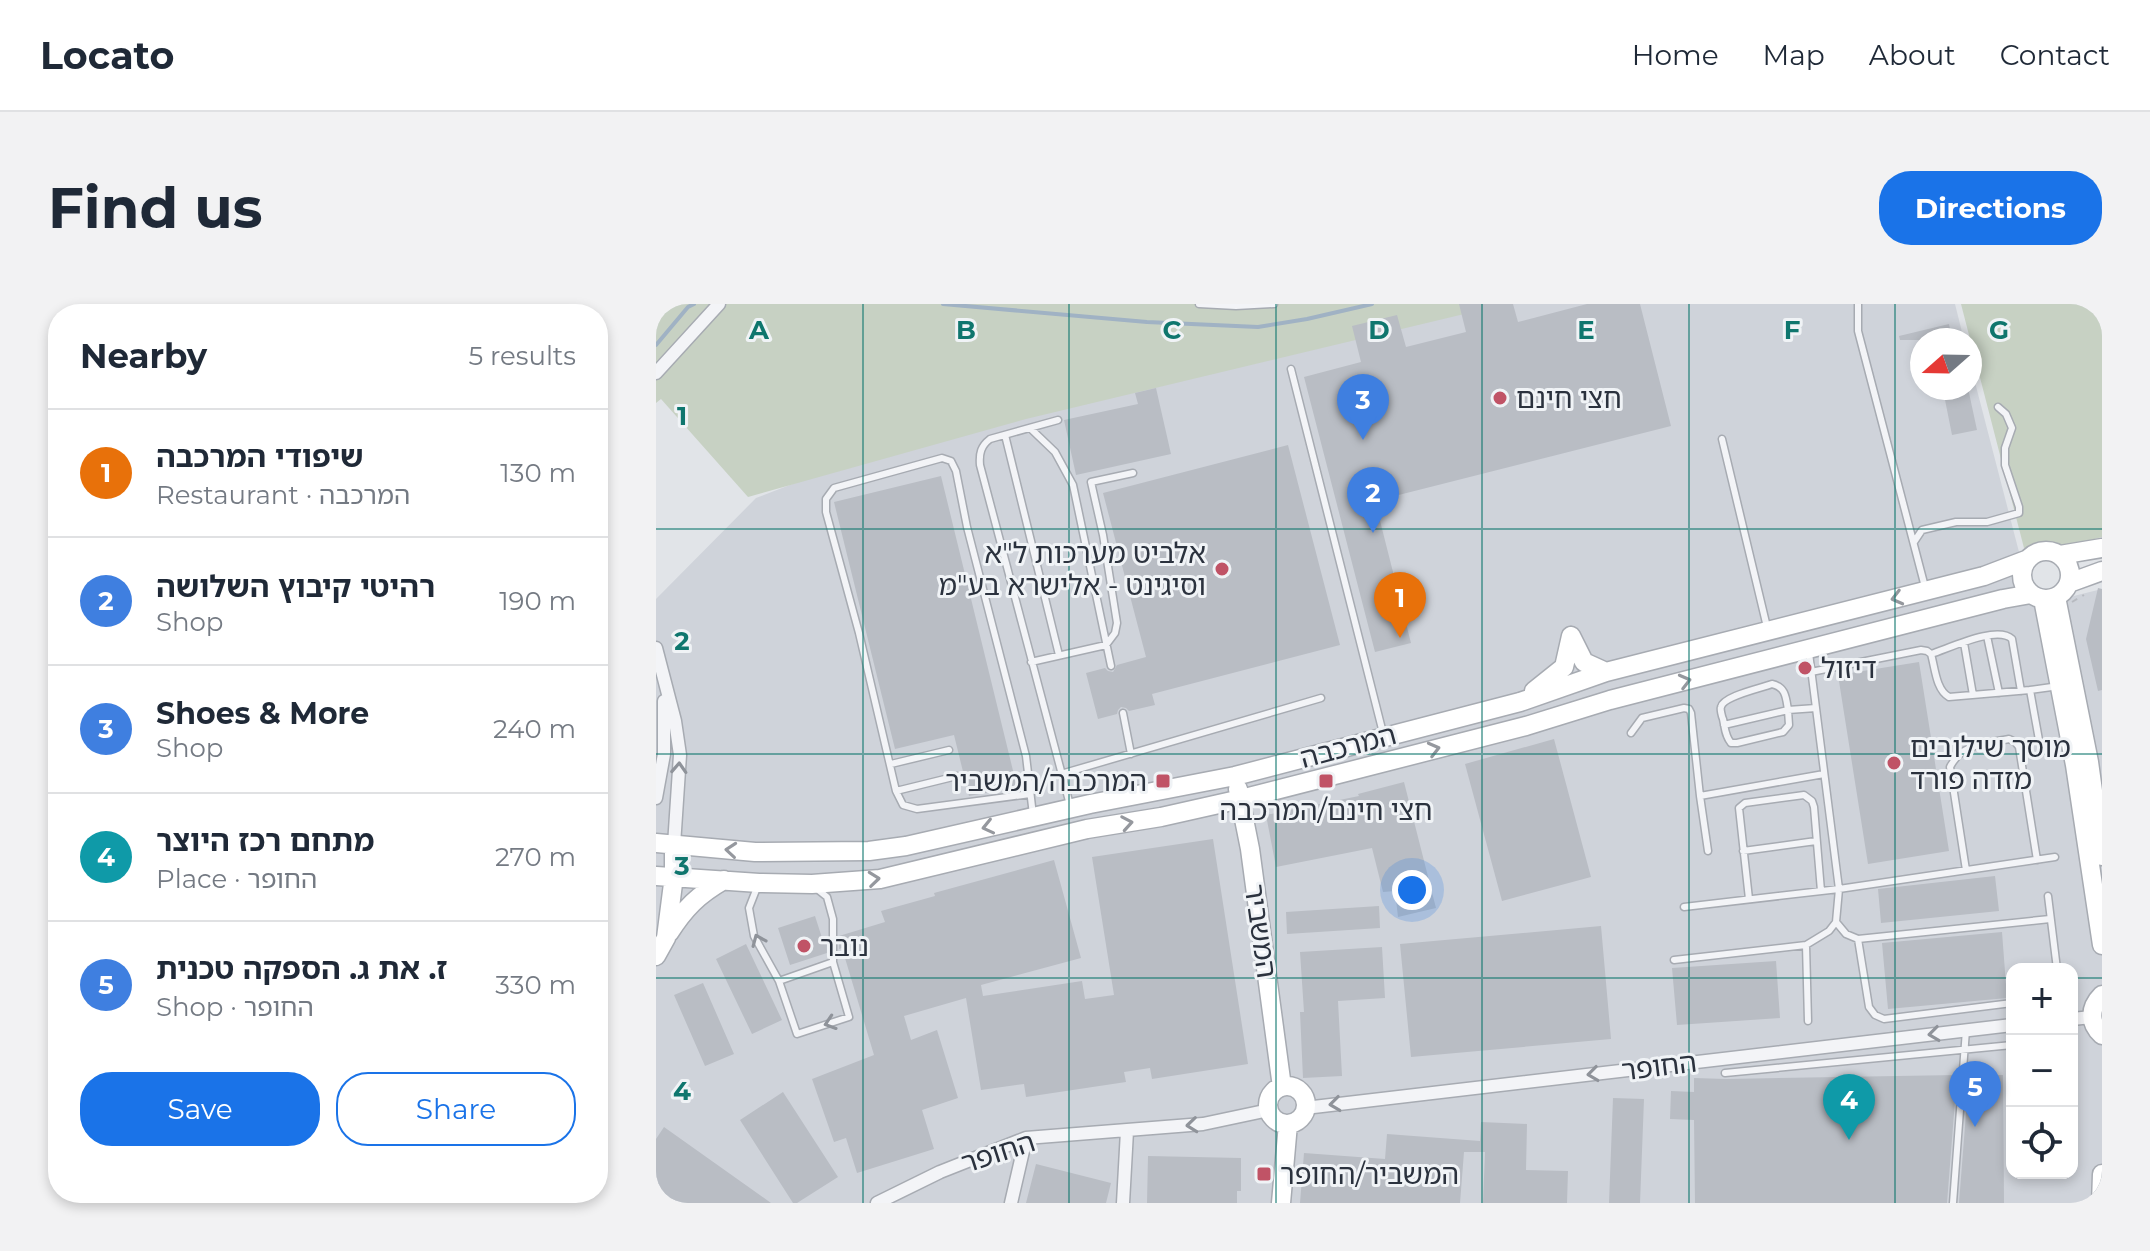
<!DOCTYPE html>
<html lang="en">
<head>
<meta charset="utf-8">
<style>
  :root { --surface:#fff; --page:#f2f2f3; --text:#1f2937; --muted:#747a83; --line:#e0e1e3; --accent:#1a73e8 }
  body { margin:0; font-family:Montserrat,"Noto Sans Hebrew",sans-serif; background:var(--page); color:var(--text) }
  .controls { position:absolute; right:24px; bottom:24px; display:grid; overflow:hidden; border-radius:16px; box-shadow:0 4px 12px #0003 }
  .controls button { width:72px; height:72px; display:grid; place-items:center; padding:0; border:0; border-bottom:2px solid var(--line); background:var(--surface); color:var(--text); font:40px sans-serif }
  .compass { position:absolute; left:1254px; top:24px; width:72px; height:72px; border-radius:50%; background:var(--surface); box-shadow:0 4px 12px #0003; rotate:250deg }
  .you { position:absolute; left:756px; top:586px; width:28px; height:28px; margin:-20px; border:6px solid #fff; border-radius:50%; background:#1a73e8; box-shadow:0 0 0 12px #1a73e833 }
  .badge { display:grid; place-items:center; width:52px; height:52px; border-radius:50%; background:var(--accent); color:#fff; font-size:26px; font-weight:700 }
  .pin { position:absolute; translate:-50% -66px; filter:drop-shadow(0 2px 4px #0008) }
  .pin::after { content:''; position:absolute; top:42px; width:28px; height:24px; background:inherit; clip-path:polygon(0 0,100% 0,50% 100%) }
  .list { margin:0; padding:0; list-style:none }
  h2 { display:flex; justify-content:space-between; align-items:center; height:104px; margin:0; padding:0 32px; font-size:34px }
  h2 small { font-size:26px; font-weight:400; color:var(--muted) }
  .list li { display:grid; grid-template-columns:52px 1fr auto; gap:24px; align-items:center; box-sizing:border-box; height:128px; padding:0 32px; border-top:2px solid var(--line) }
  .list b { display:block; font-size:30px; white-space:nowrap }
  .list p { margin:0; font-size:26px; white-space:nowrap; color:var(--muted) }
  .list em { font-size:26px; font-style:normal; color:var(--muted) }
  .actions { display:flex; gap:16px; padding:24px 32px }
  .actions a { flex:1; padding:18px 0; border:2px solid var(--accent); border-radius:32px; text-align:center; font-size:28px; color:var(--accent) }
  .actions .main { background:var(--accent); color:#fff }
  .icon { flex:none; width:44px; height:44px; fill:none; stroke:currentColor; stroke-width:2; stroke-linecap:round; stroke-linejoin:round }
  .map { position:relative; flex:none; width:1446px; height:899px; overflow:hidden; border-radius:32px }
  header { display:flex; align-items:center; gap:48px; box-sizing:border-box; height:112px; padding:0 40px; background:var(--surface); border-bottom:2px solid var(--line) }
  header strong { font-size:38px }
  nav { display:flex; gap:44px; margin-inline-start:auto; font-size:28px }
  .intro { display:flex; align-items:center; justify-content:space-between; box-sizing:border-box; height:192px; padding:0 48px }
  h1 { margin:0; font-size:56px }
  .button { padding:20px 36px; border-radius:32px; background:var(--accent); color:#fff; font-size:28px; font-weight:700 }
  main { display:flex; gap:48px; padding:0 48px }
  aside { flex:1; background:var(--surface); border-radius:32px; box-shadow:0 4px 12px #0003 }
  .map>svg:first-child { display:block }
  .built { fill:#cfd3da; fill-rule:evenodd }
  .green { fill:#c7d1c3 }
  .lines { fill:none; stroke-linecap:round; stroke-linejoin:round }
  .stream { stroke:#a0b2c4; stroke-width:4 }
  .building { fill:#b9bdc4 }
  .lane-casing { stroke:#a7abb2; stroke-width:9 }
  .street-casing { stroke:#a7abb2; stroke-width:15 }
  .secondary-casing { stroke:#a7abb2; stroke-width:21 }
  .path { stroke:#b7bac0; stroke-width:2; stroke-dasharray:6 6; stroke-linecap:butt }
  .lane { stroke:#f3f4f7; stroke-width:6 }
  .street { stroke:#f3f4f7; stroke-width:12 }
  .secondary { stroke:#fff; stroke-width:18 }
  .oneway { stroke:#95989e }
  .oneway2 { stroke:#8f939a }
  .grid { fill:none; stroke:#0f766e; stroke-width:2; stroke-opacity:0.55 }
  .poi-dot { fill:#c05366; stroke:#f0f3f6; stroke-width:3 }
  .labels { text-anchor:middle; stroke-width:6; stroke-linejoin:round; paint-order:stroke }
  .poi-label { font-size:28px; fill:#2b323e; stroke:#f0f3f6; text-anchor:start }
  .street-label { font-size:28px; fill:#2b323e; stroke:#f0f3f6 }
  .grid-label { font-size:26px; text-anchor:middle; font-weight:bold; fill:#0f766e; stroke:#f0f3f6; stroke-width:6; stroke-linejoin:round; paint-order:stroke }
</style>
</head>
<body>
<header>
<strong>Locato</strong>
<nav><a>Home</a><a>Map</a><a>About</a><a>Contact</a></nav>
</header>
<div class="intro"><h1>Find us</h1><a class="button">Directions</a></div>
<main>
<aside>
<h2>Nearby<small>5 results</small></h2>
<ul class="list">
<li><span class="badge" style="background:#e8710a">1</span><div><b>שיפודי המרכבה</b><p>Restaurant · המרכבה</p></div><em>130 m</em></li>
<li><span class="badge" style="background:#3f7fe0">2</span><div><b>רהיטי קיבוץ השלושה</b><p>Shop</p></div><em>190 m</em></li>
<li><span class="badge" style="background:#3f7fe0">3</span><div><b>Shoes &amp; More</b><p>Shop</p></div><em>240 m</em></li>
<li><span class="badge" style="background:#0f9aa8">4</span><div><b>מתחם רכז היוצר</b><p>Place · החופר</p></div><em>270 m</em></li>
<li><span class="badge" style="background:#3f7fe0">5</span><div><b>ז. את ג. הספקה טכנית</b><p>Shop · החופר</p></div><em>330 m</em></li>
</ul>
<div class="actions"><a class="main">Save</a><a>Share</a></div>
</aside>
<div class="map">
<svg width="1446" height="899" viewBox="0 0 1446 899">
  <rect width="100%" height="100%" fill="#e1e4e8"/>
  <path class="built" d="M 807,0 L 1299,0 L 1308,36 L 1266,36 L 1266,84 L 1314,84 L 1314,59 L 1377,302 L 1446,285 L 1446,899 L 0,899 L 0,295 L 100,194 L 273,127 ZM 1356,665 L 1416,665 L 1416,869 L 1356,869 Z"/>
  <path class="green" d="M 7,0 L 850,0 L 370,115 L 92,193 L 5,95 L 0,99 L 0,8 Z
    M 1305,0 L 1446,0 L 1446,233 L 1408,243 L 1388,240 L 1368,244 Z"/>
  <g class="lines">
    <path class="stream" d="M 287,0 L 491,18 L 602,23 L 651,15 L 716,0
      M 0,41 L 32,3 L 38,0"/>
  </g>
  <path class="building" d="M 803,0 L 857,0 L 862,18 L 931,0 L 984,0 L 1015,122 L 719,197 L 755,339 L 719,348 L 648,73 L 705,58 L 696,22 L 741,11 L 750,43 L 810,28 Z
    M 1293,20 L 1296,36 L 1244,36 L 1243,32 Z
    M 500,84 L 515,150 L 420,171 L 408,116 L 482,100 L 479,89 Z
    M 1295,84 L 1312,84 L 1321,126 L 1296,131 L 1287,86 Z
    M 632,141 L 684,341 L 496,390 L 499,401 L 473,407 L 470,404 L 465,403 L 462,406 L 461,410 L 442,415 L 430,369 L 449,364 L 452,367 L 457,368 L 461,361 L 490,353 L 447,189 Z
    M 285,172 L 361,483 L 313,492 L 298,431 L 239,445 L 178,198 Z
    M 1442,284 L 1446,285 L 1446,386 L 1442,387 L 1430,335 Z
    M 1263,358 L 1293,547 L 1212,560 L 1182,371 Z
    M 898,435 L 935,573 L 846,597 L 809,460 Z
    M 748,478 L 780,604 L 742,613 L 739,587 L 727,588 L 716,544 L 620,563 L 610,511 L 703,492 L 702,490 Z
    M 557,535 L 592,760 L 496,775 L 494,764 L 468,768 L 470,778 L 370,793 L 368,780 L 325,786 L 310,694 L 248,712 L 255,736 L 281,726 L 302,794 L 266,806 L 278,845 L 201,869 L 190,834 L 178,838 L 156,775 L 218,751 L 186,644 L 183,645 L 183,632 L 229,618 L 225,607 L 279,592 L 278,589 L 398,556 L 425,654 L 325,681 L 327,692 L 426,677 L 429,695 L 458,691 L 436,553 Z
    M 1339,572 L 1343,607 L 1225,619 L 1222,585 Z
    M 723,602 L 724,624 L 631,630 L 630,608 Z
    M 159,612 L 167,637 L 171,636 L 171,649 L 134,661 L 122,624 Z
    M 945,622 L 955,735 L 755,753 L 744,640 Z
    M 1346,628 L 1351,694 L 1232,705 L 1226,639 Z
    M 90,640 L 126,716 L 96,730 L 60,655 Z
    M 726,643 L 729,694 L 682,697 L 686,772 L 647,774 L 644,708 L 648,708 L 644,648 Z
    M 1120,657 L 1124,714 L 1021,721 L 1016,664 Z
    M 47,679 L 78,750 L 49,762 L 18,691 Z
    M 1301,771 L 1291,899 L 1039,899 L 1038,816 L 1014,815 L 1015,787 L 1038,788 L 1038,774 L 1070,775 Z
    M 1313,771 L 1347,771 L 1348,899 L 1303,899 Z
    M 127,788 L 182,873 L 141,899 L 137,899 L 84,816 Z
    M 957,794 L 988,795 L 984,899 L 953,899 Z
    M 825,818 L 871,820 L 870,866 L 912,867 L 911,899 L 827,899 L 829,848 L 808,848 L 804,899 L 644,899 L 648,849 L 729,855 L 731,830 L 824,837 Z
    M 8,823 L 115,899 L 0,899 L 0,835 Z
    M 492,852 L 585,854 L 585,887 L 581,887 L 581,899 L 491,899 Z
    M 380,860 L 455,879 L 450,899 L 370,899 Z"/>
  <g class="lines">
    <g class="lane-casing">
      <path id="lane" d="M 543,0 L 580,2 L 618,0
        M 1202,0 L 1202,27 L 1269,283
        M 635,65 L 727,429
        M 402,116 L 334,135 C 325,142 323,149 324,161 L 414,501
        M 374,124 L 399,148 L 417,181 L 455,362
        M 349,131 L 403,351
        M 1066,135 L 1111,323
        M 1258,238 L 1266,226 L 1300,218 L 1331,218 L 1363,209 L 1363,203 L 1349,161 L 1349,144 L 1356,124 L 1350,110 L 1342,103
        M 1331,332 L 1343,389
        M 1308,339 L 1317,391
        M 1153,349 L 1183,585 L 1180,618 L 1190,630 L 1202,635 L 1394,615
        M 1275,350 C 1294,344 1341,321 1356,335 L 1365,387
        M 375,358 L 450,341 L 459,329 L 461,319 L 447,231 L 435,178 L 477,169
        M 1155,368 L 1265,346 L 1271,347 L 1275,350 C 1279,364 1280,386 1293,393 L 1374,386 L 1383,436
        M 1374,386 L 1403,382
        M 467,409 L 475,450
        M 1068,421 L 1132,406 C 1130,394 1130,383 1116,380 C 1106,384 1067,392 1065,403 C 1064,405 1066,413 1067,415 C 1069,424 1069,432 1075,439 L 1081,439 L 1127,428 L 1133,421 L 1132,406 L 1160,404
        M 975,429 L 986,414 L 1028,404 L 1033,405 L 1035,409 L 1044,492
        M 235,460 L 293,446
        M 405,470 L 665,394
        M 240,487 L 301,472
        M 374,490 L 261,505 L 247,501 L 240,487 L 203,329 L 170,208 L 170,195 L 178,184 L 286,154 L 295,157 L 300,167 L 311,223 L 370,452 L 377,511
        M 1052,547 L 1044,492 L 1168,470
        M 1087,547 L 1160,537
        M 1310,566 L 1294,463 C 1306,439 1329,440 1353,435 L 1359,438 L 1363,443 L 1381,556
        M 102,581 L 93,604 L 98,632 L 123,677 L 177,658 L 177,615 L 171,593 L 161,585
        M 1392,592 L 1401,665
        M 1093,595 L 1083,504 L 1089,499 L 1148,491 L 1156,497 L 1158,503 L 1165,587
        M 1028,603 L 1183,585 L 1399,553
        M 1202,635 L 1213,703 L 1219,711 L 1228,715 L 1356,699
        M 1150,641 L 1152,717
        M 1018,656 L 1150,641 L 1173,627 L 1180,618
        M 123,677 L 141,730 L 193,713 L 177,658
        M 1069,769 L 1356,741
        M 1297,899 L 1310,726"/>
    </g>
    <g class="street-casing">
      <path id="street" d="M 0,69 L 63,0
        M 0,344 L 19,417 L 24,451 L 18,541
        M 0,494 L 8,450 L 8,397
        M 1416,715 L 1436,713
        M 649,804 L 1356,721
        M 221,899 L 284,868 L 370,834 L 547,820 L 613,806
        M 355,899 L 370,834
        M 467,899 L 471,827"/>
    </g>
    <g class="secondary-casing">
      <path id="secondary" d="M1366 271a24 24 0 1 1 48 0a24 24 0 1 1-48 0Z
        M 1404,251 L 1446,244
        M 1413,279 L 1446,267
        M 1400,293 L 1433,458 L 1446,552
        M 1387,295 L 1419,461 L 1446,641
        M 915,332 L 928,358 L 950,368
        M 878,387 L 908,363 L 915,332
        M 582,485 L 594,545 L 626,783
        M 0,539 L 99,548 L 213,547 L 250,542 L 434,500 L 579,472 L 864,398 L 950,368 L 1328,272 L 1370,256
        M 0,572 L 103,579 L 156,580 L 224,575 L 431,525 L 505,513 L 585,495 L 870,422 L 954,396 L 1347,295 L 1375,290
        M 13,629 C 29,604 42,591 68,576
        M 0,652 L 10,634 L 18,572 L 18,541
        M 1446,691 C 1433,704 1433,719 1446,731
        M612 801a19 19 0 1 1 38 0a19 19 0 1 1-38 0Z
        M 625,899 L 632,820
        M 1445,899 L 1446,870"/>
    </g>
    <path class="path" d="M 1416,298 L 1428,291"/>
    <use href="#lane" class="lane"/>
    <use href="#street" class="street"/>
    <use href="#secondary" class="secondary"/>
  </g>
  <defs><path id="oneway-chevron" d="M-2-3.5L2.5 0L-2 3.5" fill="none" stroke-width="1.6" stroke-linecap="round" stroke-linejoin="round" transform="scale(2)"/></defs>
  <g class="oneway">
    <use href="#oneway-chevron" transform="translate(1241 294) rotate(166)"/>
    <use href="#oneway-chevron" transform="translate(1029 377) rotate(-14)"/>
    <use href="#oneway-chevron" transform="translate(778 445) rotate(-14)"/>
    <use href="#oneway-chevron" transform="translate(471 519) rotate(-10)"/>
    <use href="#oneway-chevron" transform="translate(332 523) rotate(167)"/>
    <use href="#oneway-chevron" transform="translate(75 546) rotate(-175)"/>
    <use href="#oneway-chevron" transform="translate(218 575) rotate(-6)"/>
  </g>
  <g class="oneway2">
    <use href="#oneway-chevron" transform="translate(23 464) rotate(-87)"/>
    <use href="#oneway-chevron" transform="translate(102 636) rotate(-113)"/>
    <use href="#oneway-chevron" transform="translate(174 719) rotate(162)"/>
    <use href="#oneway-chevron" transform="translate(1278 730) rotate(173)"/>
    <use href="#oneway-chevron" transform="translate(937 770) rotate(173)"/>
    <use href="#oneway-chevron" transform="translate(679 800) rotate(173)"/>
    <use href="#oneway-chevron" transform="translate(536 821) rotate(174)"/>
  </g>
  <path class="grid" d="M 207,0 L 207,899M 413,0 L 413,899M 620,0 L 620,899M 826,0 L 826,899M 1033,0 L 1033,899M 1239,0 L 1239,899M 0,225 L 1446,225M 0,450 L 1446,450M 0,674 L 1356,674M 1416,674 L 1446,674"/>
  <g class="poi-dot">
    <circle cx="844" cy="94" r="8"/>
    <circle cx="566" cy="265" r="8"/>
    <circle cx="1149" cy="364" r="8"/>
    <circle cx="1238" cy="459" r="8"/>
    <rect x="499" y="469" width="16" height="16" rx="4"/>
    <rect x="662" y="469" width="16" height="16" rx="4"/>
    <circle cx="148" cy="642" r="8"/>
    <rect x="600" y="862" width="16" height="16" rx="4"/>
  </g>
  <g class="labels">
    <g class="poi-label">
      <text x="860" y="104">חצי חינם</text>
      <text x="550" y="259" text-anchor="end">אלביט מערכות ל"א<tspan x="550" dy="32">וסיגינט - אלישרא בע"מ</tspan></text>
      <text x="1165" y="374">דיזול</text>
      <text x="1254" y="453">מוסך שילובים<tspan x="1254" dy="32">מזדה פורד</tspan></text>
      <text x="491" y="487" text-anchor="end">המרכבה/המשביר</text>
      <text x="670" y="516" text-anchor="middle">חצי חינם/המרכבה</text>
      <text x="164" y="652">נובר</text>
      <text x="624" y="880">המשביר/החופר</text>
    </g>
    <g class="street-label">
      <text transform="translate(692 442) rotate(-15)" y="10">המרכבה</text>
      <text transform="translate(605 627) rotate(82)" y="10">המשביר</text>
      <text transform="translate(1003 762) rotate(-7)" y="10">החופר</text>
      <text transform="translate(342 848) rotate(-18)" y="10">החופר</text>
    </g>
  </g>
  <g class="grid-label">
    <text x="103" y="35">A</text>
    <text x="310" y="35">B</text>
    <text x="516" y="35">C</text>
    <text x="723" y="35">D</text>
    <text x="930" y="35">E</text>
    <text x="1136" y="35">F</text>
    <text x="1343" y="35">G</text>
    <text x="26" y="121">1</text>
    <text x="26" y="346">2</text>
    <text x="26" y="571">3</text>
    <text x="26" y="796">4</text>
  </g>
</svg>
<div class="controls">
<button>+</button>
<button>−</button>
<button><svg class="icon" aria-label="locate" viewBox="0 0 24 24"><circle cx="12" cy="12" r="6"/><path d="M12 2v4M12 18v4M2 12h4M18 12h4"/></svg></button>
</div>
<svg class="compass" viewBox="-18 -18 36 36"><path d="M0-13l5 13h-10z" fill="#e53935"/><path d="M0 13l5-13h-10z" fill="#747a83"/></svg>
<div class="you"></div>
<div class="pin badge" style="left:744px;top:334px;background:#e8710a">1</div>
<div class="pin badge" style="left:717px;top:229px;background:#3f7fe0">2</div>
<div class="pin badge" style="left:707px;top:136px;background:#3f7fe0">3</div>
<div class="pin badge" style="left:1193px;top:836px;background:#0f9aa8">4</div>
<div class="pin badge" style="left:1319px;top:823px;background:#3f7fe0">5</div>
</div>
</main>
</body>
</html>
